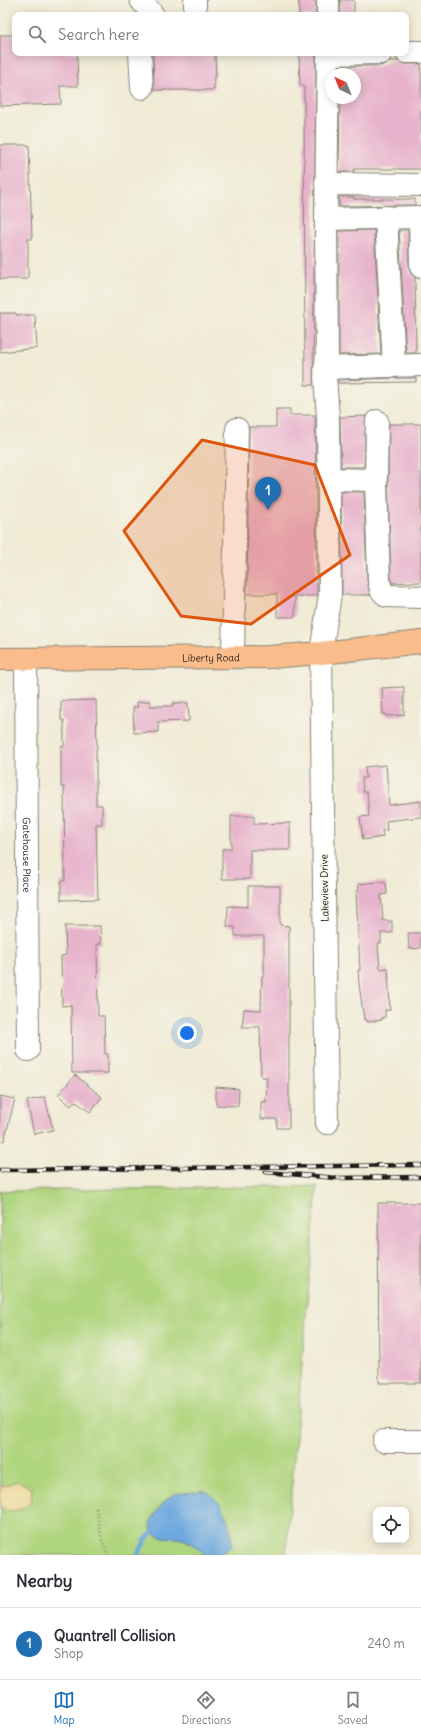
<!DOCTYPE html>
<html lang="en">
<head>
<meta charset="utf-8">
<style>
  :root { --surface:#fff; --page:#f2f2f3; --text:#2b2b33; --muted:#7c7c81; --line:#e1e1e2; --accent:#1f6fb2 }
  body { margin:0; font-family:Delius,sans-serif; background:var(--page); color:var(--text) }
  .controls { position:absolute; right:12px; bottom:12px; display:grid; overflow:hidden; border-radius:8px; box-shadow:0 2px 10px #0003 }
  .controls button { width:36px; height:36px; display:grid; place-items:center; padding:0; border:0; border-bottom:1px solid var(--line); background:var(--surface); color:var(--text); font:20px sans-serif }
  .compass { position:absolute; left:325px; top:68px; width:36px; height:36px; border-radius:50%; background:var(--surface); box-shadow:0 2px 10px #0003; rotate:317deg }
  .you { position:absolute; left:187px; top:1033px; width:14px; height:14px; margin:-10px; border:3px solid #fff; border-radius:50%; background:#1a73e8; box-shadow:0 0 0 6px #1a73e833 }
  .badge { display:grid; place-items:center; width:26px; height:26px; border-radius:50%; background:var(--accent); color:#fff; font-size:13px; font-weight:700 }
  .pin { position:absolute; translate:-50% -33px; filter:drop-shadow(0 1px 2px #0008) }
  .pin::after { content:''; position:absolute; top:21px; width:14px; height:12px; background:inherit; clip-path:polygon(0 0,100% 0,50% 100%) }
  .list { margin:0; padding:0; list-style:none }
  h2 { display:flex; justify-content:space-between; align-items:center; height:52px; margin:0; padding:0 16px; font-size:17px }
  h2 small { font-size:13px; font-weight:400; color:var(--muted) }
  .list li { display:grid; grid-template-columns:26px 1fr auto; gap:12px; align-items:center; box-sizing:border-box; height:72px; padding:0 16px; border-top:1px solid var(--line) }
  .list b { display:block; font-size:15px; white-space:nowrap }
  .list p { margin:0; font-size:13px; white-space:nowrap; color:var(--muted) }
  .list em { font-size:13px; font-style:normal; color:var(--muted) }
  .icon { flex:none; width:22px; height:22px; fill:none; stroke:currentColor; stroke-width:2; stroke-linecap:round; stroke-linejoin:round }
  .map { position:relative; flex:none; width:421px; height:1555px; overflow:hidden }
  .search { position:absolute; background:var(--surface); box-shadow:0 2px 10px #0003; left:12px; right:12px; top:12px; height:44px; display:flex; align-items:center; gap:10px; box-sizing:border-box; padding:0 14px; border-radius:8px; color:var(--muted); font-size:15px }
  .sheet { height:124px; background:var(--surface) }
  nav { display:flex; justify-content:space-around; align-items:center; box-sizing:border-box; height:56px; border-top:1px solid var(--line); background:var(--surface); font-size:11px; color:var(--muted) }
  nav a { display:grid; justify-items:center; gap:2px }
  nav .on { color:var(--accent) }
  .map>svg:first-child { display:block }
  .green { fill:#b0d57f; stroke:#66784e }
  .sand { fill:#eeda9e; stroke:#857b5d }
  .water { fill:#6da9de; stroke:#44627d }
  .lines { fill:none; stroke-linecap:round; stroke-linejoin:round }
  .stream { stroke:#6da9de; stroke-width:4.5 }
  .building { fill:#e7b2cc }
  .minor-casing { stroke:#868478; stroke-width:24 }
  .major-casing { stroke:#868478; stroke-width:24 }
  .path { stroke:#868478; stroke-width:2.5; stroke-dasharray:1 3; stroke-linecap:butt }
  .minor { stroke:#fff; stroke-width:22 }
  .major { stroke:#fabc8b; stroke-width:22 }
  .rail-casing { stroke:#1c1c1c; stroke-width:4.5 }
  .rail { stroke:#f7f3e8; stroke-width:3; stroke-dasharray:9; stroke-linecap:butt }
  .marked { fill:#de560d; fill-opacity:0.2; stroke:#de560d; stroke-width:3; stroke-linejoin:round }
  .labels { text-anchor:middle; stroke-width:3; stroke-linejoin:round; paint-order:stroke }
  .street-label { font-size:10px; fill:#1c1c1c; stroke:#f7f3e8 }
</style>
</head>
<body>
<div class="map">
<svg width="421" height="1555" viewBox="0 0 421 1555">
  <rect width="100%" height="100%" fill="#f7f3e8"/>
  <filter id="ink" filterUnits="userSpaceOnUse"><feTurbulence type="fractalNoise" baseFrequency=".025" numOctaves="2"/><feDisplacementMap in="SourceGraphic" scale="8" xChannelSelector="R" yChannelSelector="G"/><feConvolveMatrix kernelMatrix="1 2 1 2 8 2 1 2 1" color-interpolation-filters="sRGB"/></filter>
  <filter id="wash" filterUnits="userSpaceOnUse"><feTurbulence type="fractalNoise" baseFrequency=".012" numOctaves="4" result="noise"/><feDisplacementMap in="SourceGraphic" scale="16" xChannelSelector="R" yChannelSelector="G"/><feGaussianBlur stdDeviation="0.9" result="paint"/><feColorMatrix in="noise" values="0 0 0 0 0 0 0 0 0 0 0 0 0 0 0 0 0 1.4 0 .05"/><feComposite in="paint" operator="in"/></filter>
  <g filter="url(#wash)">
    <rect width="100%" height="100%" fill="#f0ebd5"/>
    <path class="green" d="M 317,1186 L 286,1555 L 0,1555 L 0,1191 Z"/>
    <path class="sand" d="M 17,1481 L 32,1488 L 31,1502 C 23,1510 11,1514 0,1507 L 0,1485 L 4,1486 Z"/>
    <path class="water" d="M 203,1490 C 224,1501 231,1522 232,1545 C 224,1554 216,1555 205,1555 C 199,1549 192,1543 185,1540 C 170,1534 153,1544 150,1523 C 156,1513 164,1498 175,1494 C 184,1491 193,1494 203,1490 Z"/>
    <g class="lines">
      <path class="stream" d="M 138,1555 L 146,1539 L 153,1532"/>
    </g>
    <g id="blocks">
      <path class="building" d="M 299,0 L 316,0 L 316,15 L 299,15 Z
        M 340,0 L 354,0 L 354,15 L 340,15 Z
        M 0,35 L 15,35 L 15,53 L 77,53 L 78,86 L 60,86 L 61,104 L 0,106 Z
        M 153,53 L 215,53 L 216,76 L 214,76 L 214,90 L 154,90 Z
        M 299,53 L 316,53 L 313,385 L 305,385 L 304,86 L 300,86 Z
        M 390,61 L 398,61 L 406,64 L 421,64 L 421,169 L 354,169 L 354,172 L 339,172 L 340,98 L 355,98 L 355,74 L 340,74 L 340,66 L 381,66 Z
        M 0,145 L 29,145 L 32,239 L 28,239 L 28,279 L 0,279 Z
        M 339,197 L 354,197 L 354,199 L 415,199 L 415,205 L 339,206 Z
        M 374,230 L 381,354 L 339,355 L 339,231 Z
        M 399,230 L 408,230 L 409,268 L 411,274 L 415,278 L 416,353 L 406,353 Z
        M 0,313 L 16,313 L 16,315 L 35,315 L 37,348 L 0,352 Z
        M 394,378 L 416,378 L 416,382 L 338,383 L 338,380 Z
        M 276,409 L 290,409 L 290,415 L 315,415 L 317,593 L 317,596 L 295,596 L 295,617 L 277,617 L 277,594 L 247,594 L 249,427 L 276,427 Z
        M 366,416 L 364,467 L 341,467 L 340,417 Z
        M 389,424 L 421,424 L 421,582 L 392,583 L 391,579 L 388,480 Z
        M 341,492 L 364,492 L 367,581 L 370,595 L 342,595 Z
        M 404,687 L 404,715 L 386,716 L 386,714 L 383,714 L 382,688 Z
        M 96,700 L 97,749 L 96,749 L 96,805 L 102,805 L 102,824 L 96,824 L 98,899 L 61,900 L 61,881 L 65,881 L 64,787 L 61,787 L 61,746 L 64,746 L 64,720 L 61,720 L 61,701 Z
        M 150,701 L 150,706 L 173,706 L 173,703 L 188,703 L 189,721 L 158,722 L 158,732 L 134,733 L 133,707 L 138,707 L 137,702 Z
        M 386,765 L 389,805 L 421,801 L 421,817 L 386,821 L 387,830 L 382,831 L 383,837 L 363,840 L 360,817 L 369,816 L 367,792 L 363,792 L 362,778 L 366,778 L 365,767 Z
        M 231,816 L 254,816 L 254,824 L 290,823 L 290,850 L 250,850 L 250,879 L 222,879 L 222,849 L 231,849 Z
        M 379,882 L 386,883 L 387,894 L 381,895 L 383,921 L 392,921 L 392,933 L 381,933 L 381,943 L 378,943 L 380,969 L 388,968 L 390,1010 L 385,1010 L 385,1017 L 382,1018 L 382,1020 L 367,1022 L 367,1020 L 364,1020 L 359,984 L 358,970 L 360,970 L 356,891 L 359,891 L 358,884 Z
        M 248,886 L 280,886 L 280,925 L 289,926 L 289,1128 L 277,1128 L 277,1119 L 261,1119 L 261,1102 L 266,1102 L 267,1077 L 261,1077 L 260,1027 L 242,1027 L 244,1009 L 261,1010 L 262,976 L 264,976 L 264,936 L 235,936 L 235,927 L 227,927 L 228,906 L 248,907 Z
        M 65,926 L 100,926 L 101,944 L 97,944 L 98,1016 L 104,1016 L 105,1054 L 108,1054 L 108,1073 L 72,1073 L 71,1005 L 62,1006 L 61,956 L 66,955 Z
        M 408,933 L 421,933 L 421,948 L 409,949 Z
        M 75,1075 L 102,1097 L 90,1112 L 75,1101 L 71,1106 L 58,1095 Z
        M 216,1087 L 239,1089 L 238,1106 L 216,1105 Z
        M 0,1096 L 15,1099 L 4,1141 L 0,1140 Z
        M 45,1097 L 53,1130 L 34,1134 L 27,1101 Z
        M 378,1203 L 421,1203 L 421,1383 L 379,1383 Z"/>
    </g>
  </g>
  <g filter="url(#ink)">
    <use href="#blocks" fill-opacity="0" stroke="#868478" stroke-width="1"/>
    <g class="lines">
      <g class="minor-casing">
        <g id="minor">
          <path d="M 141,0 L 153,15"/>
          <path d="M 195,0 L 195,15"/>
          <path d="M 328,15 L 328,0"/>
          <path d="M 406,52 L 421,52"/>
          <path d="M 140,53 L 142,88"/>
          <path d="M 328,54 L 381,53"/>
          <path d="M 326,184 L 421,185"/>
          <path d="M 386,217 L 394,366"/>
          <path d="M 420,217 L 421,267"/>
          <path d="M 326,219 L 421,217"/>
          <path d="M 325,368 L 421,365"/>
          <path d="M 329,479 L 376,480 L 377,421"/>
          <path d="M 376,480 L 379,581 L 381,590 L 387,596 L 421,597"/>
          <path d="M 233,657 L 237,429"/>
          <path id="s1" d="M 26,659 L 28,1050"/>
          <path d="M 327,1123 L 321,653 L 330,594 L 328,417 L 325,377 L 327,354 L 326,223 L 328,53"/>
          <path d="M 384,1441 L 421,1441"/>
        </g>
      </g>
      <g class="major-casing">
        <g id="major">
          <path id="s2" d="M 0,659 L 269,657 L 321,653 L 421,642"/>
        </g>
      </g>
      <path class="path" d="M 96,1508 L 102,1540 L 108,1555"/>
      <use href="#minor" class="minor"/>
      <use href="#major" class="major"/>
      <g class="rail-casing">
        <path id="rail" d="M 0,1170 L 421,1165
          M 265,1172 L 337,1178 L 421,1177"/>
      </g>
      <use href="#rail" class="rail"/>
    </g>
  </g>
  <path class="marked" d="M 202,440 L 315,465 L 350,555 L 251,624 L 181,616 L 124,531 Z"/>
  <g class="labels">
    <g class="street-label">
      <text dy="4" stroke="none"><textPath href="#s2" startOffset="211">Liberty Road</textPath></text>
      <text dy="4" stroke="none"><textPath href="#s1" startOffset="196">Gatehouse Place</textPath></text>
      <text transform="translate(324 888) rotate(-91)" y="4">Lakeview Drive</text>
    </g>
  </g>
</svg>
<div class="controls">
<button><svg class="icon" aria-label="locate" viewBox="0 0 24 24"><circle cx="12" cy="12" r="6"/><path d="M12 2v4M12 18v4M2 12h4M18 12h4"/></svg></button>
</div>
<svg class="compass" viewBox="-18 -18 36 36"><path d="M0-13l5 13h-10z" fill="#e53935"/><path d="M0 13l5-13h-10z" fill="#7c7c81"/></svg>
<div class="you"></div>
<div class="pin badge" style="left:268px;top:510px">1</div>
<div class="search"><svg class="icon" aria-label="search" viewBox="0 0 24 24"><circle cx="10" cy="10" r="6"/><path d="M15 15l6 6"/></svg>Search here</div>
</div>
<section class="sheet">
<h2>Nearby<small></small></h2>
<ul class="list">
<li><span class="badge">1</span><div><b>Quantrell Collision</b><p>Shop</p></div><em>240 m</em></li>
</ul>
</section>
<nav>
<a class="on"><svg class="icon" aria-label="map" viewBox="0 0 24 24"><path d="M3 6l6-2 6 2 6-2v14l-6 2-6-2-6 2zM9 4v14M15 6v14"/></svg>Map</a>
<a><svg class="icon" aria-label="directions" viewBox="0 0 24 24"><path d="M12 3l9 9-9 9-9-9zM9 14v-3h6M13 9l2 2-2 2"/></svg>Directions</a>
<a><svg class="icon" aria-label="saved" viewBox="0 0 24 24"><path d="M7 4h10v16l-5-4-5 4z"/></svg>Saved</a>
</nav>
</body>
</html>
